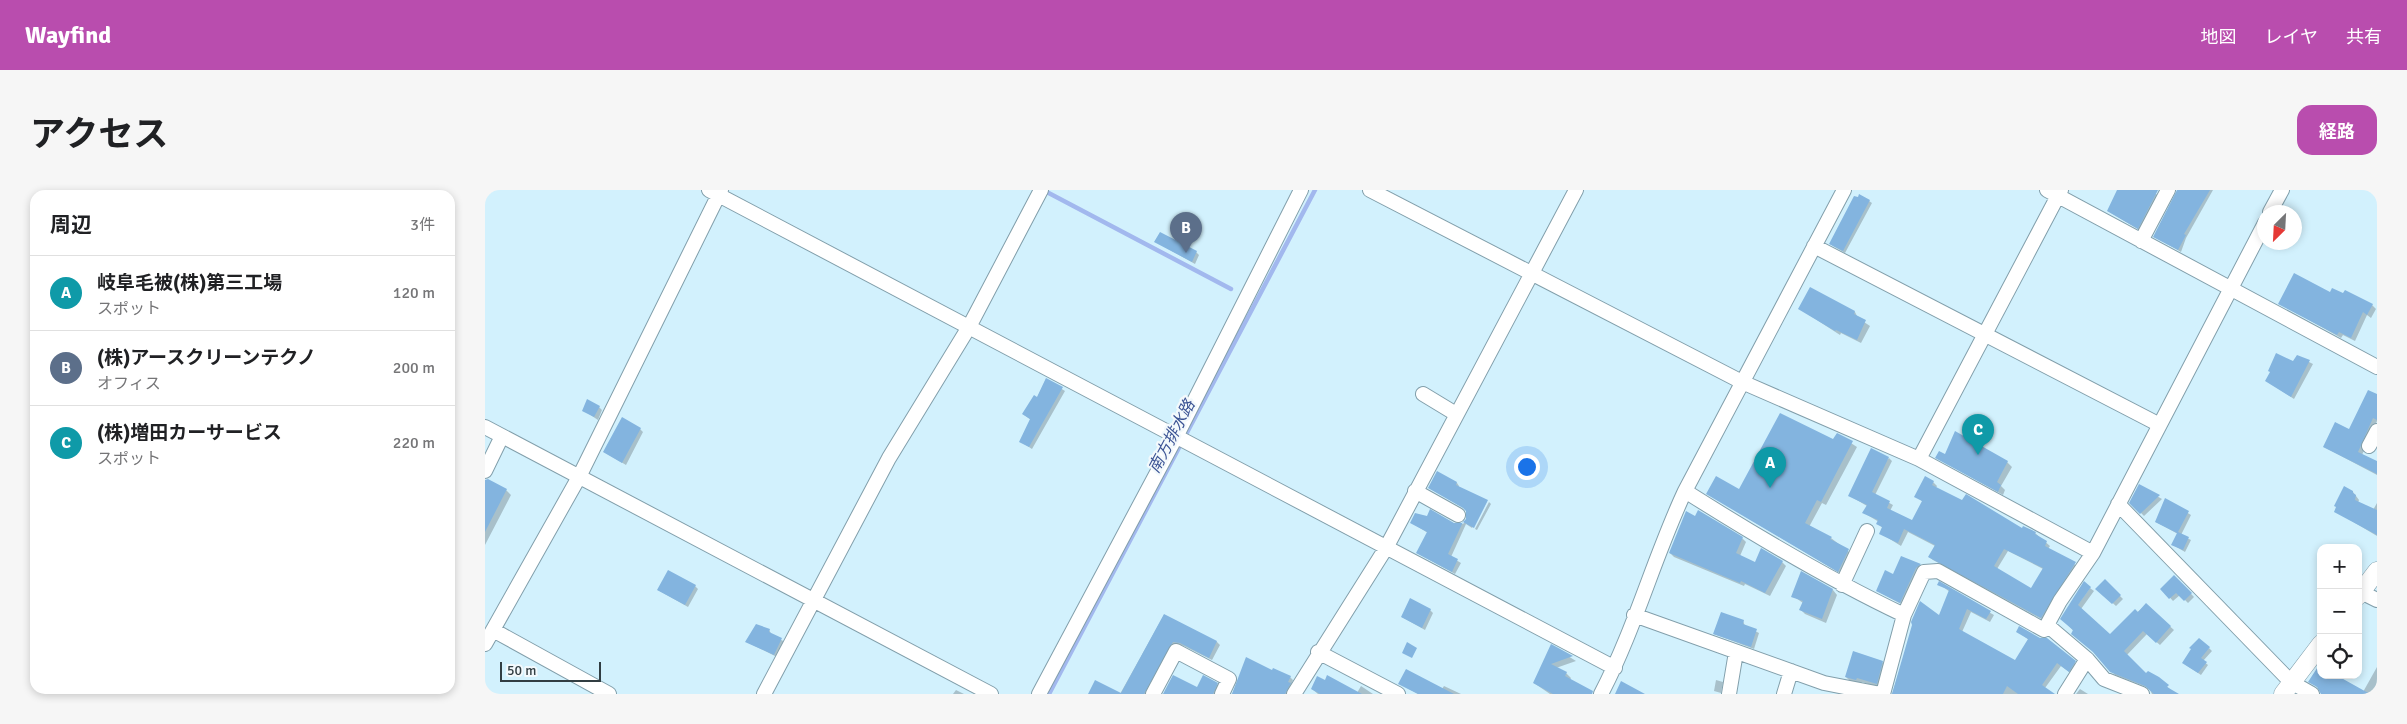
<!DOCTYPE html>
<html lang="ja">
<head>
<meta charset="utf-8">
<style>
  :root { --surface:#fff; --page:#f6f6f6; --text:#202124; --muted:#757577; --line:#e0e0e0; --accent:#b94dae }
  body { margin:0; font-family:Signika,"Noto Sans JP",sans-serif; background:var(--page); color:var(--text) }
  .controls { position:absolute; right:15px; bottom:15px; display:grid; overflow:hidden; border-radius:10px; box-shadow:0 2px 8px #0003 }
  .controls button { width:45px; height:45px; display:grid; place-items:center; padding:0; border:0; border-bottom:1px solid var(--line); background:var(--surface); color:var(--text); font:25px sans-serif }
  .compass { position:absolute; left:1772px; top:15px; width:45px; height:45px; border-radius:50%; background:var(--surface); box-shadow:0 2px 8px #0003; rotate:204deg }
  .scale { position:absolute; left:15px; bottom:12px; width:101px; box-sizing:border-box; padding-left:5px; border:2px solid #313d42; border-top:0; font-size:14px; line-height:18px; white-space:nowrap; color:#313d42; -webkit-text-stroke:4px #f3f9fc; paint-order:stroke }
  .you { position:absolute; left:1041px; top:276px; width:18px; height:18px; margin:-12px; border:4px solid #fff; border-radius:50%; background:#1a73e8; box-shadow:0 0 0 8px #1a73e833 }
  .badge { display:grid; place-items:center; width:32px; height:32px; border-radius:50%; background:var(--accent); color:#fff; font-size:16px; font-weight:700 }
  .pin { position:absolute; translate:-50% -41px; filter:drop-shadow(0 1px 2px #0008) }
  .pin::after { content:''; position:absolute; top:26px; width:18px; height:15px; background:inherit; clip-path:polygon(0 0,100% 0,50% 100%) }
  .list { margin:0; padding:0; list-style:none }
  h2 { display:flex; justify-content:space-between; align-items:center; height:65px; margin:0; padding:0 20px; font-size:21px }
  h2 small { font-size:16px; font-weight:400; color:var(--muted) }
  .list li { display:grid; grid-template-columns:32px 1fr auto; gap:15px; align-items:center; box-sizing:border-box; height:75px; padding:0 20px; border-top:1px solid var(--line) }
  .list b { display:block; font-size:19px; white-space:nowrap }
  .list p { margin:0; font-size:16px; white-space:nowrap; color:var(--muted) }
  .list em { font-size:16px; font-style:normal; color:var(--muted) }
  .icon { flex:none; width:28px; height:28px; fill:none; stroke:currentColor; stroke-width:2; stroke-linecap:round; stroke-linejoin:round }
  .map { position:relative; flex:none; width:1892px; height:504px; overflow:hidden; border-radius:15px }
  header { display:flex; align-items:center; gap:30px; box-sizing:border-box; height:70px; padding:0 25px; background:var(--accent); color:#fff }
  header strong { font-size:24px }
  nav { display:flex; gap:28px; margin-inline-start:auto; font-size:18px }
  .intro { display:flex; align-items:center; justify-content:space-between; box-sizing:border-box; height:120px; padding:0 30px }
  h1 { margin:0; font-size:35px }
  .button { padding:12px 22px; border-radius:15px; background:var(--accent); color:#fff; font-size:18px; font-weight:700 }
  main { display:flex; gap:30px; padding:0 30px }
  aside { flex:1; background:var(--surface); border-radius:15px; box-shadow:0 2px 8px #0003 }
  .map>svg:first-child { display:block }
  .shadow { fill:#0003; fill-rule:evenodd }
  .lines { fill:none; stroke-linecap:round; stroke-linejoin:round }
  .stream { stroke:#a2b8ee; stroke-width:4.5 }
  .building { fill:#83b4df; fill-rule:evenodd }
  .minor-casing { stroke:#829fab; stroke-width:16 }
  .major-casing { stroke:#829fab; stroke-width:19 }
  .minor { stroke:#fff; stroke-width:14 }
  .major { stroke:#fff; stroke-width:18 }
  .labels { text-anchor:middle; stroke-width:4.5; stroke-linejoin:round; paint-order:stroke }
  .water-label { font-size:16px; font-style:italic; fill:#3b5394; stroke:#f3f9fc }
</style>
</head>
<body>
<header>
<strong>Wayfind</strong>
<nav><a>地図</a><a>レイヤ</a><a>共有</a></nav>
</header>
<div class="intro"><h1>アクセス</h1><a class="button">経路</a></div>
<main>
<aside>
<h2>周辺<small>3件</small></h2>
<ul class="list">
<li><span class="badge" style="background:#0f9aa8">A</span><div><b>岐阜毛被(株)第三工場</b><p>スポット</p></div><em>120 m</em></li>
<li><span class="badge" style="background:#5c6f8a">B</span><div><b>(株)アースクリーンテクノ</b><p>オフィス</p></div><em>200 m</em></li>
<li><span class="badge" style="background:#0f9aa8">C</span><div><b>(株)増田カーサービス</b><p>スポット</p></div><em>220 m</em></li>
</ul>
</aside>
<div class="map">
<svg width="1892" height="504" viewBox="0 0 1892 504">
  <rect width="100%" height="100%" fill="#d2f1fd"/>
  <path class="shadow" d="M 1633,0 L 1665,0 L 1674,6 L 1656,41 L 1623,21 Z
    M 1692,0 L 1728,0 L 1701,48 L 1696,62 L 1670,47 L 1692,4 Z
    M 1384,11 L 1387,13 L 1360,63 L 1348,56 L 1346,54 Z
    M 671,52 L 711,62 L 714,65 L 710,74 Z
    M 1845,104 L 1887,115 L 1891,119 L 1886,128 L 1882,125 L 1870,151 L 1858,145 L 1856,148 L 1794,113 Z
    M 1315,119 L 1370,122 L 1373,128 L 1385,136 L 1376,153 L 1356,143 L 1355,145 Z
    M 1812,166 L 1828,174 L 1809,209 L 1782,191 L 1809,173 Z
    M 561,189 L 580,201 L 547,259 L 536,252 L 546,230 L 538,224 L 552,208 Z
    M 1892,206 L 1892,231 L 1877,265 L 1892,273 L 1892,285 L 1839,257 L 1864,240 Z
    M 114,217 L 117,220 L 113,230 L 98,220 Z
    M 155,239 L 158,242 L 141,275 L 119,262 Z
    M 1352,244 L 1372,257 L 1341,315 L 1337,313 L 1324,337 L 1346,348 L 1368,365 L 1358,385 L 1223,304 L 1255,301 L 1349,251 Z
    M 1460,265 L 1522,272 L 1527,277 L 1516,296 L 1520,300 L 1518,305 L 1452,268 Z
    M 1404,268 L 1407,271 L 1390,305 L 1408,315 L 1405,321 L 1427,332 L 1438,312 L 1431,306 L 1448,292 L 1452,296 L 1451,298 L 1537,340 L 1550,343 L 1565,356 L 1563,359 L 1594,377 L 1560,431 L 1448,370 L 1444,367 L 1450,356 L 1423,342 L 1416,356 L 1395,343 L 1398,338 L 1393,334 L 1394,332 L 1379,323 L 1382,316 L 1365,306 ZM 1523,361 L 1558,379 L 1547,400 L 1512,379 Z
    M 0,290 L 21,300 L 26,305 L 0,355 Z
    M 972,293 L 974,296 L 973,298 L 1002,311 L 987,338 L 981,334 L 966,367 L 976,373 L 970,384 L 932,363 L 943,343 L 927,333 L 978,334 L 982,329 L 982,320 L 945,298 Z
    M 1654,296 L 1677,309 L 1659,326 L 1646,313 Z
    M 1868,302 L 1874,310 L 1873,313 L 1888,320 L 1892,313 L 1892,346 L 1850,321 Z
    M 1681,310 L 1706,325 L 1696,345 L 1706,350 L 1700,362 L 1688,355 L 1693,344 L 1671,332 Z
    M 1004,312 L 1006,314 L 992,340 L 990,339 Z
    M 1211,327 L 1257,348 L 1261,352 L 1255,366 L 1270,373 L 1297,372 L 1301,376 L 1285,406 L 1260,394 L 1259,396 L 1189,367 L 1185,363 Z
    M 1417,367 L 1438,378 L 1418,415 L 1392,401 L 1409,385 Z
    M 1689,386 L 1709,407 L 1703,413 L 1695,405 L 1688,411 L 1677,399 Z
    M 1620,391 L 1638,409 L 1631,416 L 1612,399 Z
    M 1454,394 L 1509,425 L 1505,432 L 1486,422 L 1477,442 L 1530,472 L 1544,450 L 1532,441 L 1593,475 L 1587,484 L 1576,476 L 1560,498 L 1568,504 L 1407,504 L 1429,434 L 1455,427 L 1465,402 Z
    M 210,396 L 213,399 L 203,417 L 173,400 Z
    M 1605,398 L 1609,401 L 1596,419 L 1625,445 L 1661,415 L 1689,440 L 1675,455 L 1662,444 L 1641,466 L 1662,485 L 1673,488 L 1690,504 L 1667,504 L 1664,498 L 1630,485 L 1580,432 Z
    M 1348,400 L 1352,405 L 1341,433 L 1320,424 L 1316,420 L 1318,413 L 1308,406 Z
    M 945,420 L 948,423 L 940,440 L 917,427 Z
    M 679,425 L 732,452 L 735,455 L 727,470 L 699,456 L 691,454 L 663,504 L 635,504 Z
    M 1258,431 L 1260,436 L 1274,443 L 1269,459 L 1229,444 Z
    M 284,440 L 287,445 L 300,452 L 292,467 L 262,452 Z
    M 1067,456 L 1091,471 L 1071,478 L 1081,483 L 1086,488 L 1085,490 L 1106,504 L 1065,504 L 1049,493 Z
    M 1724,458 L 1727,461 L 1718,471 L 1723,475 L 1716,485 L 1701,475 Z
    M 762,469 L 787,482 L 805,487 L 808,490 L 806,495 L 808,497 L 804,504 L 747,504 Z
    M 1397,472 L 1402,477 L 1396,498 L 1377,492 L 1376,494 L 1366,492 L 1361,487 Z
    M 1892,477 L 1892,504 L 1837,504 L 1836,500 L 1825,491 L 1836,485 L 1878,502 Z
    M 689,487 L 713,499 L 732,494 L 735,497 L 732,504 L 679,504 Z
    M 1231,490 L 1238,492 L 1236,503 L 1229,501 Z
    M 915,494 L 957,499 L 959,496 L 976,504 L 933,504 Z
    M 876,496 L 888,504 L 833,504 L 827,499 L 872,503 Z
    M 1595,499 L 1603,504 L 1591,504 Z
    M 471,500 L 479,504 L 468,504 Z"/>
  <g class="lines">
    <path class="stream" d="M 558,0 L 746,99
      M 564,504 L 830,0"/>
  </g>
  <path class="building" d="M 1632,0 L 1673,0 L 1653,39 L 1622,21 Z
    M 1692,0 L 1725,0 L 1699,44 L 1701,45 L 1693,60 L 1668,47 Z
    M 1374,4 L 1385,10 L 1358,61 L 1344,54 L 1369,6 L 1373,7 Z
    M 675,42 L 712,61 L 707,72 L 669,52 Z
    M 1809,83 L 1845,102 L 1847,98 L 1858,103 L 1860,100 L 1888,114 L 1882,125 L 1878,122 L 1866,148 L 1854,142 L 1852,145 L 1793,114 Z
    M 1325,97 L 1370,121 L 1369,124 L 1381,130 L 1372,150 L 1351,140 L 1350,141 L 1313,119 Z
    M 1791,163 L 1808,171 L 1812,165 L 1825,170 L 1806,207 L 1780,191 L 1785,182 L 1783,181 Z
    M 561,188 L 578,197 L 544,257 L 534,252 L 545,229 L 537,224 L 549,205 L 552,207 Z
    M 1883,200 L 1892,204 L 1892,230 L 1888,228 L 1873,262 L 1892,271 L 1892,284 L 1838,257 L 1850,232 L 1864,239 Z
    M 102,209 L 115,216 L 109,227 L 97,221 Z
    M 1295,223 L 1348,249 L 1352,243 L 1368,251 L 1336,312 L 1332,310 L 1320,333 L 1347,347 L 1345,349 L 1364,359 L 1353,382 L 1221,304 L 1231,286 L 1254,299 Z
    M 137,227 L 156,238 L 137,273 L 118,262 Z
    M 1470,241 L 1523,271 L 1512,292 L 1516,295 L 1513,302 L 1450,268 L 1454,261 L 1460,264 Z
    M 1386,258 L 1404,267 L 1387,302 L 1405,311 L 1402,318 L 1427,330 L 1437,311 L 1429,307 L 1440,286 L 1449,291 L 1447,295 L 1477,310 L 1481,304 L 1537,338 L 1538,336 L 1551,342 L 1550,344 L 1562,351 L 1560,356 L 1591,372 L 1556,428 L 1443,367 L 1450,355 L 1419,339 L 1413,353 L 1394,344 L 1397,337 L 1391,334 L 1393,330 L 1377,323 L 1382,315 L 1363,306 ZM 1519,359 L 1558,378 L 1546,398 L 1509,376 Z
    M 952,281 L 972,292 L 971,295 L 1003,310 L 989,338 L 978,332 L 963,364 L 973,369 L 967,382 L 931,363 L 942,342 L 925,333 L 930,323 L 942,326 L 945,319 L 969,333 L 977,333 L 981,329 L 981,321 L 978,318 L 943,298 Z
    M 3,289 L 22,299 L 0,342 L 0,290 Z
    M 1654,294 L 1675,305 L 1655,324 L 1644,313 Z
    M 1859,296 L 1868,301 L 1868,303 L 1871,305 L 1870,310 L 1892,320 L 1892,345 L 1849,322 L 1851,317 L 1849,316 Z
    M 1680,308 L 1704,321 L 1693,342 L 1704,347 L 1698,360 L 1686,355 L 1692,343 L 1670,332 Z
    M 1213,320 L 1258,347 L 1251,363 L 1270,372 L 1276,358 L 1298,371 L 1280,403 L 1256,391 L 1255,393 L 1184,363 L 1201,321 L 1210,326 Z
    M 1416,366 L 1436,374 L 1431,378 L 1415,413 L 1391,401 L 1400,380 L 1408,384 Z
    M 183,380 L 211,395 L 200,415 L 172,400 Z
    M 1316,381 L 1348,399 L 1337,429 L 1314,420 L 1318,411 L 1306,407 Z
    M 1689,385 L 1707,403 L 1699,411 L 1691,403 L 1684,409 L 1675,399 Z
    M 1620,389 L 1636,405 L 1627,414 L 1610,399 Z
    M 1454,391 L 1506,421 L 1501,429 L 1482,419 L 1474,439 L 1530,470 L 1543,449 L 1531,442 L 1534,436 L 1555,448 L 1562,448 L 1591,471 L 1584,482 L 1572,473 L 1557,495 L 1570,504 L 1533,504 L 1522,496 L 1518,504 L 1407,504 L 1427,435 L 1426,432 L 1435,411 L 1454,425 L 1464,400 L 1452,395 Z
    M 1599,391 L 1606,397 L 1593,415 L 1625,444 L 1650,419 L 1653,422 L 1661,413 L 1686,436 L 1671,453 L 1658,441 L 1639,461 L 1661,483 L 1663,481 L 1674,487 L 1684,495 L 1682,497 L 1694,504 L 1669,504 L 1660,496 L 1625,482 L 1608,462 L 1586,444 L 1588,440 L 1575,429 Z
    M 925,408 L 946,419 L 937,438 L 916,427 Z
    M 1236,422 L 1259,430 L 1258,434 L 1272,439 L 1266,457 L 1228,444 Z
    M 679,424 L 732,451 L 724,468 L 695,453 L 688,452 L 659,504 L 603,504 L 610,490 L 636,503 Z
    M 271,434 L 285,439 L 284,442 L 297,448 L 289,465 L 260,452 Z
    M 1714,448 L 1725,457 L 1716,468 L 1722,472 L 1713,483 L 1697,473 L 1706,459 L 1704,458 Z
    M 922,452 L 932,458 L 927,468 L 917,463 Z
    M 1066,454 L 1088,466 L 1066,474 L 1082,482 L 1080,486 L 1108,501 L 1107,504 L 1068,504 L 1048,493 Z
    M 1368,461 L 1398,471 L 1392,494 L 1372,488 L 1371,490 L 1360,487 Z
    M 761,467 L 787,480 L 788,478 L 806,486 L 803,492 L 806,493 L 800,504 L 747,504 Z
    M 1836,472 L 1836,485 L 1851,485 L 1885,504 L 1836,504 L 1832,497 L 1823,492 Z
    M 921,479 L 969,504 L 933,504 L 913,494 Z
    M 688,485 L 712,497 L 718,485 L 733,493 L 728,504 L 678,504 Z
    M 842,485 L 877,504 L 835,504 L 826,499 L 832,486 L 840,490 Z
    M 1136,491 L 1160,504 L 1130,504 Z"/>
  <g class="lines">
    <g class="minor-casing">
      <path id="minor" d="M 224,0 L 1130,478
        M 885,0 L 1257,192 L 1434,269 L 1576,0
        M 1562,0 L 1892,177
        M 1785,22 L 1797,0
        M 1656,51 L 1683,0
        M 1329,56 L 1673,234
        M 938,204 L 971,224
        M 0,237 L 506,504
        M 1884,256 L 1892,241
        M 1434,269 L 1608,363
        M 0,281 L 17,246
        M 930,301 L 973,325
        M 1200,301 C 1271,346 1343,389 1419,425
        M 1633,314 L 1806,492 L 1827,504
        M 1357,395 L 1382,341
        M 1876,402 L 1892,410
        M 1149,425 L 1339,493 L 1396,504
        M 8,440 L 124,504
        M 0,454 L 94,287 L 236,0
        M 833,462 L 913,504
        M 279,504 L 404,268 L 484,137 L 556,0
        M 554,504 L 691,247 L 816,0
        M 668,504 L 691,461 L 744,489 L 737,504
        M 809,504 L 901,358 L 1091,0
        M 1116,504 C 1150,439 1169,367 1200,301 L 1359,0
        M 1244,504 L 1251,462
        M 1299,504 L 1306,481
        M 1398,504 L 1419,425 L 1439,382 L 1453,381 L 1559,440 L 1562,435
        M 1580,504 L 1602,469
        M 1657,504 L 1619,489 L 1602,469 L 1562,435 L 1575,411 L 1608,363 L 1780,33"/>
    </g>
    <g class="major-casing">
      <path id="major" d="M 1873,406 L 1892,381
        M 1798,504 L 1836,454"/>
    </g>
    <use href="#minor" class="minor"/>
    <use href="#major" class="major"/>
  </g>
  <g class="labels">
    <g class="water-label">
      <text transform="translate(686 246) rotate(-62)" y="6">南方排水路</text>
    </g>
  </g>
</svg>
<div class="controls">
<button>+</button>
<button>−</button>
<button><svg class="icon" aria-label="locate" viewBox="0 0 24 24"><circle cx="12" cy="12" r="6"/><path d="M12 2v4M12 18v4M2 12h4M18 12h4"/></svg></button>
</div>
<svg class="compass" viewBox="-18 -18 36 36"><path d="M0-13l5 13h-10z" fill="#e53935"/><path d="M0 13l5-13h-10z" fill="#757577"/></svg>
<div class="scale">50 m</div>
<div class="you"></div>
<div class="pin badge" style="left:1285px;top:298px;background:#0f9aa8">A</div>
<div class="pin badge" style="left:701px;top:63px;background:#5c6f8a">B</div>
<div class="pin badge" style="left:1493px;top:265px;background:#0f9aa8">C</div>
</div>
</main>
</body>
</html>
